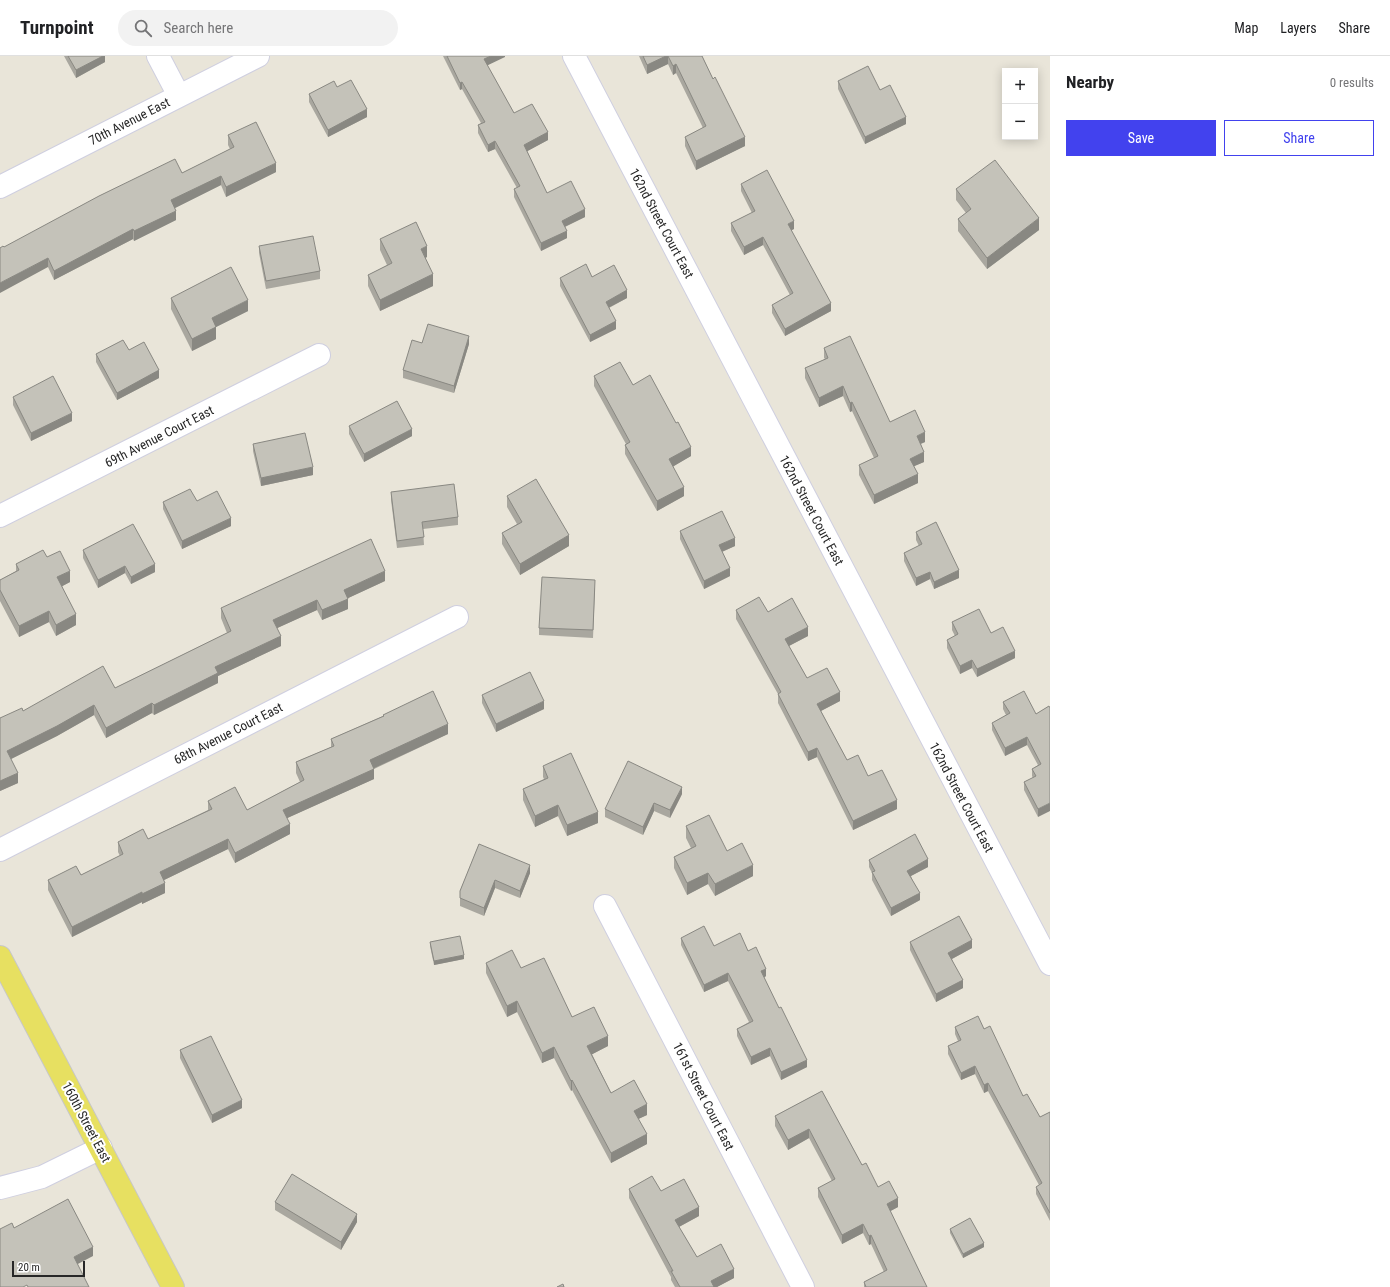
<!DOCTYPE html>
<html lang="en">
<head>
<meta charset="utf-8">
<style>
  :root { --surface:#fff; --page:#f2f2f2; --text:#202124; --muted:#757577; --line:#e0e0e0; --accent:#4242ee }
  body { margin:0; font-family:"Roboto Condensed",sans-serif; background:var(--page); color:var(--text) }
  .controls { position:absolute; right:12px; top:12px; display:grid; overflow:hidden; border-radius:0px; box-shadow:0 2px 10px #0003 }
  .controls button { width:36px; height:36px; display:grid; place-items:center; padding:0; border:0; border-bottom:1px solid var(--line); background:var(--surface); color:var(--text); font:20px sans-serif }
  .scale { position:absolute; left:12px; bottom:10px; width:73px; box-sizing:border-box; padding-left:4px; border:2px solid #272727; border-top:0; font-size:11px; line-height:14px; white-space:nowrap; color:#272727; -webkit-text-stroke:3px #fff; paint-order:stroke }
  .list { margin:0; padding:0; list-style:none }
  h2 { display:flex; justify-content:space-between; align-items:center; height:52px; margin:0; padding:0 16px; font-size:17px }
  h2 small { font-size:13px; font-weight:400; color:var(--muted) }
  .actions { display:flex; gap:8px; padding:12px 16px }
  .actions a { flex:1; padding:9px 0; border:1px solid var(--accent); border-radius:0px; text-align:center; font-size:14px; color:var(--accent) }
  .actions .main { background:var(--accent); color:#fff }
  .icon { flex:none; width:22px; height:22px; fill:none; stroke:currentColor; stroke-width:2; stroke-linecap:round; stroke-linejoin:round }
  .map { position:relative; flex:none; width:1050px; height:1231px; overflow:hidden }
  header { display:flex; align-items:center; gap:24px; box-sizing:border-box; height:56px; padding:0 20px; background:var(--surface); border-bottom:1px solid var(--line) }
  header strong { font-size:19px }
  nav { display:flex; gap:22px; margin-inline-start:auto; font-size:14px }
  .search { width:280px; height:36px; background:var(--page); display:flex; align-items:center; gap:10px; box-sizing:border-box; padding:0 14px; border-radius:22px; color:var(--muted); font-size:15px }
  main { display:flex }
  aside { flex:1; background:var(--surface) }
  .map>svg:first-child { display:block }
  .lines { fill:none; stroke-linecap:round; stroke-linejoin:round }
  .minor-casing { stroke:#cfcfe0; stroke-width:24 }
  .major-casing { stroke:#c7c7c7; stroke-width:24 }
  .minor { stroke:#fff; stroke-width:22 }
  .major { stroke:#e7e061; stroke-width:22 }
  .wall { fill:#a9a79f }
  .shaded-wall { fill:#898882 }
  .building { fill:#c4c2b9; stroke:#898882 }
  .labels { text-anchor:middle; stroke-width:4; stroke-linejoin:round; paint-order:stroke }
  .street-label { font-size:13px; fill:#272727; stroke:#fff }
</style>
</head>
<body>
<header>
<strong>Turnpoint</strong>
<div class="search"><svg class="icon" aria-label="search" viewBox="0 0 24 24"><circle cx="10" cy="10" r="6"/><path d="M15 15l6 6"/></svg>Search here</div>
<nav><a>Map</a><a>Layers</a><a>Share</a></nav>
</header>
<main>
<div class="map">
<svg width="1050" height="1231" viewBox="0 0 1050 1231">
  <rect width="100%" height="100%" fill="#e9e5d9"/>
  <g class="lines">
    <g class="minor-casing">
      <path id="minor" d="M 158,0 L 179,40
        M 574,0 L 1050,908
        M 0,131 L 258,0
        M 0,460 L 319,299
        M 0,794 L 457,561
        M 605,850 L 803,1231
        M 0,1132 L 42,1121 L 101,1092"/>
    </g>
    <g class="major-casing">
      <path id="major" d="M 0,901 L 173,1231"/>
    </g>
    <use href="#minor" class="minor"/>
    <use href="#major" class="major"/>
  </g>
  <path class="wall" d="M 64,0 L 105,0 L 105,6 L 76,22 Z
    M 443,0 L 505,0 L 487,9 L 514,57 L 548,84 L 527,95 L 547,137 L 585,161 L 565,171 L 567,182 L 541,195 L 514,141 L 514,133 L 517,132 L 495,93 L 488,96 L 478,77 L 478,69 L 481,67 L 462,33 L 460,34 Z
    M 639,0 L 702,0 L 745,90 L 696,114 L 685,90 L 685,81 L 703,72 L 676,17 L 673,19 L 668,8 L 647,18 Z
    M 838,25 L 880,34 L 906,68 L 865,88 L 838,33 Z
    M 337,31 L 367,61 L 328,81 L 309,46 L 309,38 Z
    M 228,79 L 276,116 L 226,141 L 221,129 L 175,152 L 176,164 L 134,185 L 133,183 L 54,224 L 48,211 L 4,191 L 182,117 L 230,93 L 228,89 Z
    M 741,128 L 794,173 L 791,174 L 831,255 L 785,280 L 772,257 L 772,249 L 790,239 L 763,189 L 744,199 L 731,175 L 731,167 L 752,157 L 741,135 Z
    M 956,133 L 1039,174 L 987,213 L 958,175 L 958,163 L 966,157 L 956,144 Z
    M 380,183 L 427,201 L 425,202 L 433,230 L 380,255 L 368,230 L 368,219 L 387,209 L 380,194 Z
    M 259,190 L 320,215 L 320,223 L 266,233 L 259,197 Z
    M 560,222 L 627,242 L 609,252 L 616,273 L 590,286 L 560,230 Z
    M 171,242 L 248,255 L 216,271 L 216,283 L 192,295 L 171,253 Z
    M 422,287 L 469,288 L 454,337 L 403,322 L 403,314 Z
    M 824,292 L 890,366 L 925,386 L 921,388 L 924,406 L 914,410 L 918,427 L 874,448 L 859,419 L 859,409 L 874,402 L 852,355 L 850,356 L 843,340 L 819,351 L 805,322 L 805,312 L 825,303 L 824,302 Z
    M 129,294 L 159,322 L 117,344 L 96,306 L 96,298 Z
    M 594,320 L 633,329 L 691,400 L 673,410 L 684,440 L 657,455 L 625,398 L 625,389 L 626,388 L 594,330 Z
    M 13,341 L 72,365 L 31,385 L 13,349 Z
    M 349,370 L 412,380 L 364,406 L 349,378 Z
    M 253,388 L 313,419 L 261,430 L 253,395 Z
    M 391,436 L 458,461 L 458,469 L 423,473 L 424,489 L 397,492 L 391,444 Z
    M 507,440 L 569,490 L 520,519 L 502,488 L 502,477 L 517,468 L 507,451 Z
    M 197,445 L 231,470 L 182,493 L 163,453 L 163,446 Z
    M 680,475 L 735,490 L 722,496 L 730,520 L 704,533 L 680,483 Z
    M 916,476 L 959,522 L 934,533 L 930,523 L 916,530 L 904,505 L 904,497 L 919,490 L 916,484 Z
    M 83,494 L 155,516 L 131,528 L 125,517 L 98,532 L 83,502 Z
    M 47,501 L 70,526 L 62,530 L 76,569 L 56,580 L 49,566 L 19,581 L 0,545 L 0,524 L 16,515 L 16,508 Z
    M 385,525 L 348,542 L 348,553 L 322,564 L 317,554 L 277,572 L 281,590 L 218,620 L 218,627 L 154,659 L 152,657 L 106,682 L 94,659 L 57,680 L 11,703 L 18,727 L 0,735 L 0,662 L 23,655 L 115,632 L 227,577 L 221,562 L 221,552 Z
    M 595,532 L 593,582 L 539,579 L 539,572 Z
    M 736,554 L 768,556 L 808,580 L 789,590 L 807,622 L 840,645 L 821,655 L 847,704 L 868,720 L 897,753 L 853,774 L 817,701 L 808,705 L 778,647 L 778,638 L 736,563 Z
    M 952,566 L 991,577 L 1015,602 L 977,621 L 972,612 L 960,618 L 947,592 L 947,584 L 955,580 L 952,574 Z
    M 482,639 L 544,653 L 496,676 L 482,647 Z
    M 1003,646 L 1036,658 L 1049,650 L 1038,761 L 1024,734 L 1024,726 L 1033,722 L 1032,720 L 1032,713 L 1038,709 L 1027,689 L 1005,700 L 992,674 L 992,667 L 1006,659 L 1003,653 Z
    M 383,659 L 448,678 L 374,713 L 374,723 L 287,762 L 290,778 L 235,807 L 228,793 L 164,824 L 165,837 L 142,848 L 142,846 L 72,881 L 48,834 L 48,824 L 81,819 L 120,800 L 118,796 L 118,786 L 148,783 L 208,754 L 208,745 L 247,754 L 300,726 L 296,717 L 296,706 L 331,691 L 331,683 L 383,660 Z
    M 543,710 L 598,767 L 567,780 L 558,760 L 535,771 L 523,744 L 523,733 L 544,723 L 543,721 Z
    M 682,738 L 670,762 L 654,755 L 643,779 L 605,761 L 605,753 Z
    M 686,770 L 727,795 L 753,820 L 715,840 L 708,828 L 687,839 L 674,812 L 674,801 L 691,792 L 686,782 Z
    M 479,788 L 530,817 L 520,842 L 495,832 L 484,860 L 460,850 L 460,835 Z
    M 869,804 L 928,811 L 911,820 L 920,844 L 891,860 L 872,824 L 872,817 L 869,811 Z
    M 681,882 L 714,890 L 748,895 L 766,920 L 764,922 L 807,1011 L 781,1024 L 770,1000 L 751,1009 L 737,980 L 737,973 L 749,966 L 728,925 L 704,936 L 681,889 Z
    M 430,886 L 464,903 L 434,909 L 430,890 Z
    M 910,886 L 972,892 L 952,903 L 963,932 L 936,946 L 910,894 Z
    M 486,907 L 521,912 L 572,961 L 608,990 L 592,998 L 611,1037 L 647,1059 L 638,1063 L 647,1088 L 611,1107 L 572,1034 L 571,1035 L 554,1002 L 542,1007 L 517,956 L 507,961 L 486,917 Z
    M 955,971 L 984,973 L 1023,1040 L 1040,1061 L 1050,1056 L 1050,1165 L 1036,1138 L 1036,1131 L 1039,1129 L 988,1035 L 984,1037 L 975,1018 L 961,1024 L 948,998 L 948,990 L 958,985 L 955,978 Z
    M 180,994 L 242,1052 L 212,1067 L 180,1002 Z
    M 822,1035 L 862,1109 L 878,1131 L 898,1151 L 890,1155 L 927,1231 L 864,1231 L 864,1226 L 884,1216 L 871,1188 L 869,1189 L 863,1177 L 842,1188 L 818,1141 L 818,1132 L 832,1125 L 809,1082 L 788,1094 L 775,1070 L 775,1060 Z
    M 629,1133 L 661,1135 L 699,1160 L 679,1171 L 697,1201 L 734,1222 L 717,1231 L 675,1231 L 671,1224 L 671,1221 L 629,1142 Z
    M 275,1146 L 357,1166 L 341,1194 L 275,1154 Z
    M 950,1173 L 984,1191 L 963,1202 L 950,1177 Z"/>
  <path class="shaded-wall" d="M 103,0 L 105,0 L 105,6 L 76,22 L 76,14 Z
    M 491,0 L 505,0 L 505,1 L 484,11 L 484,3 Z
    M 666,0 L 668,0 L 668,8 L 647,18 L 647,9 Z
    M 676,8 L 676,17 L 673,19 L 673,10 Z
    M 462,26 L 462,33 L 460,34 L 460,27 Z
    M 367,53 L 367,61 L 328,81 L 328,74 Z
    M 906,61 L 906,68 L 865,88 L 865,81 Z
    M 548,76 L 548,84 L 524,97 L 524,89 Z
    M 745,81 L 745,90 L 696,114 L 696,105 Z
    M 495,85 L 495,93 L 488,96 L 488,89 Z
    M 276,107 L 276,116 L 226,141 L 226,131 Z
    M 221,120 L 221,129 L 171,154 L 171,144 Z
    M 585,153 L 585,161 L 562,172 L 562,165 Z
    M 176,155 L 176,164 L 134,185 L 134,175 Z
    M 1039,162 L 1039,174 L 987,213 L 987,202 Z
    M 794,165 L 794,173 L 788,176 L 788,168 Z
    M 133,173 L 133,183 L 54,224 L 54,215 Z
    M 567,175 L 567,182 L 541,195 L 541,187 Z
    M 763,181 L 763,189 L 744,199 L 744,191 Z
    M 427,190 L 427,201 L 421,204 L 421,193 Z
    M 48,202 L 48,211 L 0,237 L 0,227 Z
    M 433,218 L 433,230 L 380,255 L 380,244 Z
    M 627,234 L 627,242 L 606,253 L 606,246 Z
    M 248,244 L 248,255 L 216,271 L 216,283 L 192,295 L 192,283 L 212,262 Z
    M 831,247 L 831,255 L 785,280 L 785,273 Z
    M 616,265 L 616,273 L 590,286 L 590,279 Z
    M 469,280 L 469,288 L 454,337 L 454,330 Z
    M 159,314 L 159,322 L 117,344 L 117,337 Z
    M 843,330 L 843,340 L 819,351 L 819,342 Z
    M 852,346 L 852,355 L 850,356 L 850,347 Z
    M 72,357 L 72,365 L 31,385 L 31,377 Z
    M 412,373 L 412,380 L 364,406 L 364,398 Z
    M 925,376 L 925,386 L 917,389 L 917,380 Z
    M 691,391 L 691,400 L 669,413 L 669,403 Z
    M 924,396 L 924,406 L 910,412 L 910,403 Z
    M 313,411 L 313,419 L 261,430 L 261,422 Z
    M 918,418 L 918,427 L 874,448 L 874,439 Z
    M 684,431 L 684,440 L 657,455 L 657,445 Z
    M 231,462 L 231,470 L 182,493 L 182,485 Z
    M 569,479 L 569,490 L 520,519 L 520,508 Z
    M 735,482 L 735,490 L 719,497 L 719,489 Z
    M 155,508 L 155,516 L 131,528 L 131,521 Z
    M 125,510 L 125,517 L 98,532 L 98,524 Z
    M 730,512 L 730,520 L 704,533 L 704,525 Z
    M 959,514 L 959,522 L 934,533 L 934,526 Z
    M 70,515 L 70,526 L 57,533 L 57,521 Z
    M 385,515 L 385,525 L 344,544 L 344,534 Z
    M 930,516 L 930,523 L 916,530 L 916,522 Z
    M 348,543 L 348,553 L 322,564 L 322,554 Z
    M 317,544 L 317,554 L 273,574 L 273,564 Z
    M 49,555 L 49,566 L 19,581 L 19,570 Z
    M 76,558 L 76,569 L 56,580 L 56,569 Z
    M 808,571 L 808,580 L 785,592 L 785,583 Z
    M 281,580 L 281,590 L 218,620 L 218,627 L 154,659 L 154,649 L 215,611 Z
    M 1015,595 L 1015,602 L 977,621 L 977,613 Z
    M 972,604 L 972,612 L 960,618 L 960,610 Z
    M 840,636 L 840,645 L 817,657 L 817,648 Z
    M 544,645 L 544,653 L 496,676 L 496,668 Z
    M 152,647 L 152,657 L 106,682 L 106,672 Z
    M 94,649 L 94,659 L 57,680 L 7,705 L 7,695 Z
    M 448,668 L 448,678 L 370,714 L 370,704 Z
    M 1027,681 L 1027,689 L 1005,700 L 1005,692 Z
    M 817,692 L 817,701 L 808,705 L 808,696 Z
    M 374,713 L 374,723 L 283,764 L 283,754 Z
    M 18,717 L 18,727 L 0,735 L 0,725 Z
    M 682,731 L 682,738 L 670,762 L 670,754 Z
    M 897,744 L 897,753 L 853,774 L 853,765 Z
    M 654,747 L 654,755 L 643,779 L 643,771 Z
    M 1050,747 L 1050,755 L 1038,761 L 1038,753 Z
    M 558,749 L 558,760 L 535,771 L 535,760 Z
    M 598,756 L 598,767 L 567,780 L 567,769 Z
    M 290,768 L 290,778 L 235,807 L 235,797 Z
    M 228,783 L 228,793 L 160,826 L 160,816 Z
    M 928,803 L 928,811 L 907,822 L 907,815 Z
    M 530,809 L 530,817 L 520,842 L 520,835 Z
    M 753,809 L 753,820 L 715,840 L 715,828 Z
    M 708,817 L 708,828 L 687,839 L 687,827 Z
    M 495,824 L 495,832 L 484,860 L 484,852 Z
    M 165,827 L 165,837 L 142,848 L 142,838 Z
    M 142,836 L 142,846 L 72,881 L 72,871 Z
    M 920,837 L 920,844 L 891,860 L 891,852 Z
    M 972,884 L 972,892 L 948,905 L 948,897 Z
    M 464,899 L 464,903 L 434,909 L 434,905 Z
    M 766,913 L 766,920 L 761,923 L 761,915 Z
    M 728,917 L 728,925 L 704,936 L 704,929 Z
    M 963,924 L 963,932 L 936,946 L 936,938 Z
    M 517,945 L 517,956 L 507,961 L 507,950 Z
    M 608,980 L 608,990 L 587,1001 L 587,990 Z
    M 554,991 L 554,1002 L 542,1007 L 542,997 Z
    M 770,992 L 770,1000 L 751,1009 L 751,1001 Z
    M 807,1004 L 807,1011 L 781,1024 L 781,1016 Z
    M 975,1010 L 975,1018 L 961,1024 L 961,1017 Z
    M 572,1024 L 572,1034 L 571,1035 L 571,1025 Z
    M 988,1027 L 988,1035 L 984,1037 L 984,1029 Z
    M 242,1044 L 242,1052 L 212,1067 L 212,1059 Z
    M 647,1048 L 647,1059 L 634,1065 L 634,1055 Z
    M 809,1073 L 809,1082 L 788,1094 L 788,1084 Z
    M 647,1078 L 647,1088 L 611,1107 L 611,1097 Z
    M 898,1142 L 898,1151 L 887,1157 L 887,1148 Z
    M 699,1151 L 699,1160 L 675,1173 L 675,1164 Z
    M 357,1158 L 357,1166 L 341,1194 L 341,1186 Z
    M 863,1168 L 863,1177 L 842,1188 L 842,1179 Z
    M 871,1179 L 871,1188 L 869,1189 L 869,1180 Z
    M 984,1187 L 984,1191 L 963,1202 L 963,1198 Z
    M 93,1191 L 93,1200 L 74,1210 L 74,1201 Z
    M 734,1213 L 734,1222 L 717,1231 L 711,1231 L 711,1225 Z"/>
  <path class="building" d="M 68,0 L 103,0 L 76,14 Z
    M 447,0 L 491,0 L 484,3 L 514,57 L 532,48 L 548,76 L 524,89 L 547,137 L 571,125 L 585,153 L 562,165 L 567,175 L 541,187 L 514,133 L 520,130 L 495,85 L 488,89 L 478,69 L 485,66 L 462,26 L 460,27 Z
    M 643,0 L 666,0 L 647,9 Z
    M 668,0 L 702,0 L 713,23 L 715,21 L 745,81 L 696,105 L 685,81 L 706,70 L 676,8 L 673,10 Z
    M 868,10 L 880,34 L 890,29 L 906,61 L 865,81 L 838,25 Z
    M 351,24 L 367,53 L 328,74 L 309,38 L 334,25 L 337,31 Z
    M 256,66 L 276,107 L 226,131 L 221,120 L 171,144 L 176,155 L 134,175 L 133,173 L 54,215 L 48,202 L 0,227 L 0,192 L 3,190 L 4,191 L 99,140 L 175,103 L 182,117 L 234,91 L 228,79 Z
    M 995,104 L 1039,162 L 987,202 L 958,163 L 971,153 L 956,133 Z
    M 767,114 L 794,165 L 788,168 L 831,247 L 785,273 L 772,249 L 793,237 L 763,181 L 744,191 L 731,167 L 755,155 L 741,128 Z
    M 416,166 L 427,190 L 421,193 L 433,218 L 380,244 L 368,219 L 392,207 L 380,183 Z
    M 313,180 L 320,215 L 266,225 L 259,190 Z
    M 586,208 L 592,221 L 614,209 L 627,234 L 606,246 L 616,265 L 590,279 L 560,222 Z
    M 231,211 L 248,244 L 212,262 L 216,271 L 192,283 L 171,242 Z
    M 428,268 L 469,280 L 454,330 L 403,314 L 412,284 L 422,287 Z
    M 850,280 L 890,366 L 915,354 L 925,376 L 917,380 L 924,396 L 910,403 L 918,418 L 874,439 L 859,409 L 878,400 L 852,346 L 850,347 L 843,330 L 819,342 L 805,312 L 828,302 L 824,292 Z
    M 123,284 L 129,294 L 144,286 L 159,314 L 117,337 L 96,298 Z
    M 620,306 L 633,329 L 650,319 L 676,367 L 678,366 L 691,391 L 669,403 L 684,431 L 657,445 L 625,389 L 630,386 L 594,320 Z
    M 53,320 L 72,357 L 31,377 L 13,341 Z
    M 397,345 L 412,373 L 364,398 L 349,370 Z
    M 305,377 L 313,411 L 261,422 L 253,388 Z
    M 536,423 L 569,479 L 520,508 L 502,477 L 522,466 L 507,440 Z
    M 454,428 L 458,461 L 422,466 L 424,481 L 397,485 L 391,436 Z
    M 190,433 L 197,445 L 217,435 L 231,462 L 182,485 L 163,446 Z
    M 722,455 L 735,482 L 719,489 L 730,512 L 704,525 L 680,475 Z
    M 936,466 L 959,514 L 934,526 L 930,516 L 916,522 L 904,497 L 922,488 L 916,476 Z
    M 133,468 L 155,508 L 131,521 L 125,510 L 98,524 L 83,494 Z
    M 371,483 L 385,515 L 344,534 L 348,543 L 322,554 L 317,544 L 273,564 L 281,580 L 215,611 L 218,617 L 154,649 L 152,647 L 106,672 L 94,649 L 57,670 L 7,695 L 18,717 L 0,725 L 0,662 L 22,652 L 23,655 L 103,610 L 115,632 L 231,575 L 221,552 Z
    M 43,494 L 47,501 L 60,495 L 70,515 L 57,521 L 76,558 L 56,569 L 49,555 L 19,570 L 0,534 L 0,524 L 19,514 L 16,508 Z
    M 542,521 L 595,524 L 593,574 L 539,572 Z
    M 759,541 L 768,556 L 792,542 L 808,571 L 785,583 L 807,622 L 827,612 L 840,636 L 817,648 L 847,704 L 858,699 L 868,720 L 882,714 L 897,744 L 853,765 L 817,692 L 808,696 L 778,638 L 781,636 L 736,554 Z
    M 979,553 L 991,577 L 1003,571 L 1015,595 L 977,613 L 972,604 L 960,610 L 947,584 L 958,578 L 952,566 Z
    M 530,616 L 544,645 L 496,668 L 482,639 Z
    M 433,635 L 448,668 L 370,704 L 374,713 L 283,754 L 290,768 L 235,797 L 228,783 L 160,816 L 165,827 L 142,838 L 142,836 L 72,871 L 48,824 L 76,810 L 81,819 L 123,798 L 118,786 L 143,773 L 148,783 L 212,753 L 208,745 L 235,731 L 247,754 L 304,724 L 296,706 L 334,690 L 331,683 L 384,660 L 383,659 Z
    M 1024,635 L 1036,658 L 1049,650 L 1050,652 L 1050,747 L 1038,753 L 1024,726 L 1036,720 L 1032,713 L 1041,708 L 1027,681 L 1005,692 L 992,667 L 1010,657 L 1003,646 Z
    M 571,697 L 598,756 L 567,769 L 558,749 L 535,760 L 523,733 L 548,722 L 543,710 Z
    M 628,705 L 682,731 L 670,754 L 654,747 L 643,771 L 605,753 Z
    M 709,759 L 727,795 L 742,787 L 753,809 L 715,828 L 708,817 L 687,827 L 674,801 L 696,790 L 686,770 Z
    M 915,778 L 928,803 L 907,815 L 920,837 L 891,852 L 872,816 L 875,815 L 869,804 Z
    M 479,788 L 530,809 L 520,835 L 495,824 L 484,852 L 460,842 L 460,835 Z
    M 959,860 L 972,884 L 948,897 L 963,924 L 936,938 L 910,886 Z
    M 704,870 L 714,890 L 740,877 L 748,895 L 756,891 L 766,913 L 761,915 L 779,952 L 781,951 L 807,1004 L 781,1016 L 770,992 L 751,1001 L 737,973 L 753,965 L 728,917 L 704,929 L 681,882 Z
    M 460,880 L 464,899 L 434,905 L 430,886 Z
    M 512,894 L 521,912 L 544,902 L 572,961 L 594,951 L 608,980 L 587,990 L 611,1037 L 634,1024 L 647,1048 L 634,1055 L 647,1078 L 611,1097 L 572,1024 L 571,1025 L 554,991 L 542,997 L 517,945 L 507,950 L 486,907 Z
    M 978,960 L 984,973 L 990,970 L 1023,1040 L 1027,1038 L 1040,1061 L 1050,1056 L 1050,1157 L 1036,1131 L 1042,1127 L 988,1027 L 984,1029 L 975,1010 L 961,1017 L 948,990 L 961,984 L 955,971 Z
    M 211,980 L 242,1044 L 212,1059 L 180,994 Z
    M 822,1035 L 862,1109 L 866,1107 L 878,1131 L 889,1125 L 898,1142 L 887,1148 L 927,1231 L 866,1231 L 864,1226 L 887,1214 L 871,1179 L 869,1180 L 863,1168 L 842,1179 L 818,1132 L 835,1123 L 809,1073 L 788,1084 L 775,1060 Z
    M 292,1118 L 357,1158 L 341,1186 L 275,1146 Z
    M 652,1120 L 661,1135 L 684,1123 L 699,1151 L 675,1164 L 697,1201 L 721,1188 L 734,1213 L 711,1225 L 714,1231 L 680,1231 L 671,1215 L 673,1215 L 629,1133 Z
    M 68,1143 L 93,1191 L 74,1201 L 89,1231 L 28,1231 L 27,1229 L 23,1231 L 0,1231 L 0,1173 L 12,1167 L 14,1172 Z
    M 970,1162 L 984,1187 L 963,1198 L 950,1173 Z
    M 563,1228 L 564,1231 L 557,1231 Z"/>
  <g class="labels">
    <g class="street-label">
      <text transform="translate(129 65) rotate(-27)" y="5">70th Avenue East</text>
      <text transform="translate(662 167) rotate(62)" y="5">162nd Street Court East</text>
      <text transform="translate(159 380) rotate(-27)" y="5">69th Avenue Court East</text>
      <text transform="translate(812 454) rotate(62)" y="5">162nd Street Court East</text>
      <text transform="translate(228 677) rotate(-27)" y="5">68th Avenue Court East</text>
      <text transform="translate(962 741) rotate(62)" y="5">162nd Street Court East</text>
      <text transform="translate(704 1040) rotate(63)" y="5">161st Street Court East</text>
      <text transform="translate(87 1066) rotate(62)" y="5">160th Street East</text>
    </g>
  </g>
</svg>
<div class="controls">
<button>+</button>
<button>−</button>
</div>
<div class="scale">20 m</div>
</div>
<aside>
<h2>Nearby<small>0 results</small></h2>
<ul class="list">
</ul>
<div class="actions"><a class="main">Save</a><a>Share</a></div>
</aside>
</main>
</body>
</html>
